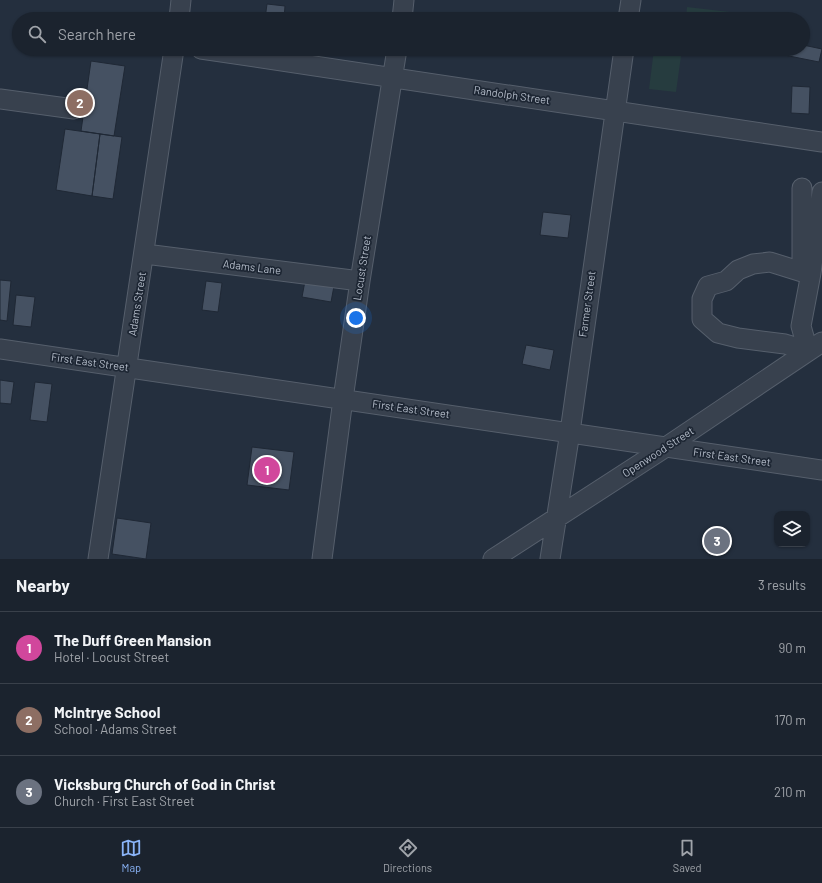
<!DOCTYPE html>
<html lang="en">
<head>
<meta charset="utf-8">
<style>
  :root { --surface:#1b232e; --page:#242b36; --text:#f1f3f6; --muted:#a0a4aa; --line:#39404a; --accent:#8ab4f8 }
  body { margin:0; font-family:Barlow,sans-serif; background:var(--page); color:var(--text) }
  .controls { position:absolute; right:12px; bottom:12px; display:grid; overflow:hidden; border-radius:8px; box-shadow:0 1px 3px #0004 }
  .controls button { width:36px; height:36px; display:grid; place-items:center; padding:0; border:0; border-bottom:1px solid var(--line); background:var(--surface); color:var(--text); font:20px sans-serif }
  .you { position:absolute; left:356px; top:318px; width:14px; height:14px; margin:-10px; border:3px solid #fff; border-radius:50%; background:#1a73e8; box-shadow:0 0 0 6px #1a73e833 }
  .badge { display:grid; place-items:center; width:26px; height:26px; border-radius:50%; background:var(--accent); color:#fff; font-size:13px; font-weight:700 }
  .pin { position:absolute; translate:-50% -50%; border:2px solid #fff; box-shadow:0 1px 4px #0006 }
  .list { margin:0; padding:0; list-style:none }
  h2 { display:flex; justify-content:space-between; align-items:center; height:52px; margin:0; padding:0 16px; font-size:17px }
  h2 small { font-size:13px; font-weight:400; color:var(--muted) }
  .list li { display:grid; grid-template-columns:26px 1fr auto; gap:12px; align-items:center; box-sizing:border-box; height:72px; padding:0 16px; border-top:1px solid var(--line) }
  .list b { display:block; font-size:15px; white-space:nowrap }
  .list p { margin:0; font-size:13px; white-space:nowrap; color:var(--muted) }
  .list em { font-size:13px; font-style:normal; color:var(--muted) }
  .icon { flex:none; width:22px; height:22px; fill:none; stroke:currentColor; stroke-width:2; stroke-linecap:round; stroke-linejoin:round }
  .map { position:relative; flex:none; width:822px; height:559px; overflow:hidden }
  .search { position:absolute; background:var(--surface); box-shadow:0 1px 3px #0004; left:12px; right:12px; top:12px; height:44px; display:flex; align-items:center; gap:10px; box-sizing:border-box; padding:0 14px; border-radius:22px; color:var(--muted); font-size:15px }
  .sheet { height:268px; background:var(--surface) }
  nav { display:flex; justify-content:space-around; align-items:center; box-sizing:border-box; height:56px; border-top:1px solid var(--line); background:var(--surface); font-size:11px; color:var(--muted) }
  nav a { display:grid; justify-items:center; gap:2px }
  nav .on { color:var(--accent) }
  .map>svg:first-child { display:block }
  .green { fill:#263c3f }
  .building { fill:#455162; stroke:#1f2835 }
  .lines { fill:none; stroke-linecap:round; stroke-linejoin:round }
  .minor-casing { stroke:#565f6c; stroke-width:21 }
  .minor { stroke:#38414e; stroke-width:19 }
  .labels { text-anchor:middle; stroke-width:3.5; stroke-linejoin:round; paint-order:stroke }
  .street-label { font-size:11px; fill:#b4bcc9; stroke:#1d2633 }
</style>
</head>
<body>
<div class="map">
<svg width="822" height="559" viewBox="0 0 822 559">
  <rect width="100%" height="100%" fill="#242f3e"/>
  <path class="green" d="M 687,7 L 747,14 L 746,19 L 686,19 Z
    M 654,49 L 682,49 L 676,92 L 649,89 Z"/>
  <path class="building" d="M 267,4 L 285,6 L 284,19 L 265,19 Z
    M 803,45 L 822,49 L 819,62 L 784,55 L 785,49 L 803,49 Z
    M 91,61 L 125,66 L 114,136 L 81,131 Z
    M 792,86 L 810,87 L 809,114 L 791,113 Z
    M 65,129 L 100,134 L 92,196 L 56,190 Z
    M 100,134 L 122,137 L 113,199 L 92,196 Z
    M 543,212 L 571,215 L 568,238 L 540,235 Z
    M 0,280 L 11,281 L 7,321 L 0,320 Z
    M 206,281 L 222,283 L 218,312 L 202,310 Z
    M 305,281 L 334,286 L 331,302 L 302,297 Z
    M 16,295 L 35,297 L 31,327 L 13,325 Z
    M 526,345 L 554,350 L 550,370 L 522,364 Z
    M 0,380 L 14,382 L 11,404 L 0,403 Z
    M 35,382 L 52,384 L 47,422 L 30,420 Z
    M 252,447 L 294,452 L 289,490 L 247,485 Z
    M 117,518 L 151,523 L 146,559 L 112,554 Z"/>
  <g class="lines">
    <g class="minor-casing">
      <path id="minor" d="M 179,19 L 181,0
        M 402,19 L 404,0
        M 628,19 L 631,0
        M 201,49 L 822,142
        M 0,99 L 74,109
        M 145,254 L 360,281
        M 802,268 L 802,188
        M 802,272 L 770,262 L 753,264 L 738,270 L 726,281 L 708,286 L 702,299 L 702,319 L 718,333 L 738,338 L 785,344 L 808,351
        M 0,349 L 822,470
        M 808,351 L 801,326 L 811,273 L 822,192
        M 98,559 L 174,49
        M 322,559 L 343,399 L 360,281 L 397,49
        M 493,559 L 666,447 L 822,342
        M 550,559 L 570,432 L 624,49"/>
    </g>
    <use href="#minor" class="minor"/>
  </g>
  <g class="labels">
    <g class="street-label">
      <text transform="translate(512 95) rotate(8)" y="4">Randolph Street</text>
      <text transform="translate(252 267) rotate(7)" y="4">Adams Lane</text>
      <text transform="translate(362 268) rotate(-81)" y="4">Locust Street</text>
      <text transform="translate(137 304) rotate(-81)" y="4">Adams Street</text>
      <text transform="translate(587 304) rotate(-82)" y="4">Farmer Street</text>
      <text transform="translate(90 362) rotate(8)" y="4">First East Street</text>
      <text transform="translate(411 409) rotate(8)" y="4">First East Street</text>
      <text transform="translate(658 452) rotate(-33)" y="4">Openwood Street</text>
      <text transform="translate(732 457) rotate(8)" y="4">First East Street</text>
    </g>
  </g>
</svg>
<div class="controls">
<button><svg class="icon" aria-label="layers" viewBox="0 0 24 24"><path d="M12 4l9 5-9 5-9-5zM3 14l9 5 9-5"/></svg></button>
</div>
<div class="you"></div>
<div class="pin badge" style="left:267px;top:470px;background:#d1479c">1</div>
<div class="pin badge" style="left:80px;top:103px;background:#8d6e63">2</div>
<div class="pin badge" style="left:717px;top:541px;background:#6b7280">3</div>
<div class="search"><svg class="icon" aria-label="search" viewBox="0 0 24 24"><circle cx="10" cy="10" r="6"/><path d="M15 15l6 6"/></svg>Search here</div>
</div>
<section class="sheet">
<h2>Nearby<small>3 results</small></h2>
<ul class="list">
<li><span class="badge" style="background:#d1479c">1</span><div><b>The Duff Green Mansion</b><p>Hotel · Locust Street</p></div><em>90 m</em></li>
<li><span class="badge" style="background:#8d6e63">2</span><div><b>McIntrye School</b><p>School · Adams Street</p></div><em>170 m</em></li>
<li><span class="badge" style="background:#6b7280">3</span><div><b>Vicksburg Church of God in Christ</b><p>Church · First East Street</p></div><em>210 m</em></li>
</ul>
</section>
<nav>
<a class="on"><svg class="icon" aria-label="map" viewBox="0 0 24 24"><path d="M3 6l6-2 6 2 6-2v14l-6 2-6-2-6 2zM9 4v14M15 6v14"/></svg>Map</a>
<a><svg class="icon" aria-label="directions" viewBox="0 0 24 24"><path d="M12 3l9 9-9 9-9-9zM9 14v-3h6M13 9l2 2-2 2"/></svg>Directions</a>
<a><svg class="icon" aria-label="saved" viewBox="0 0 24 24"><path d="M7 4h10v16l-5-4-5 4z"/></svg>Saved</a>
</nav>
</body>
</html>
